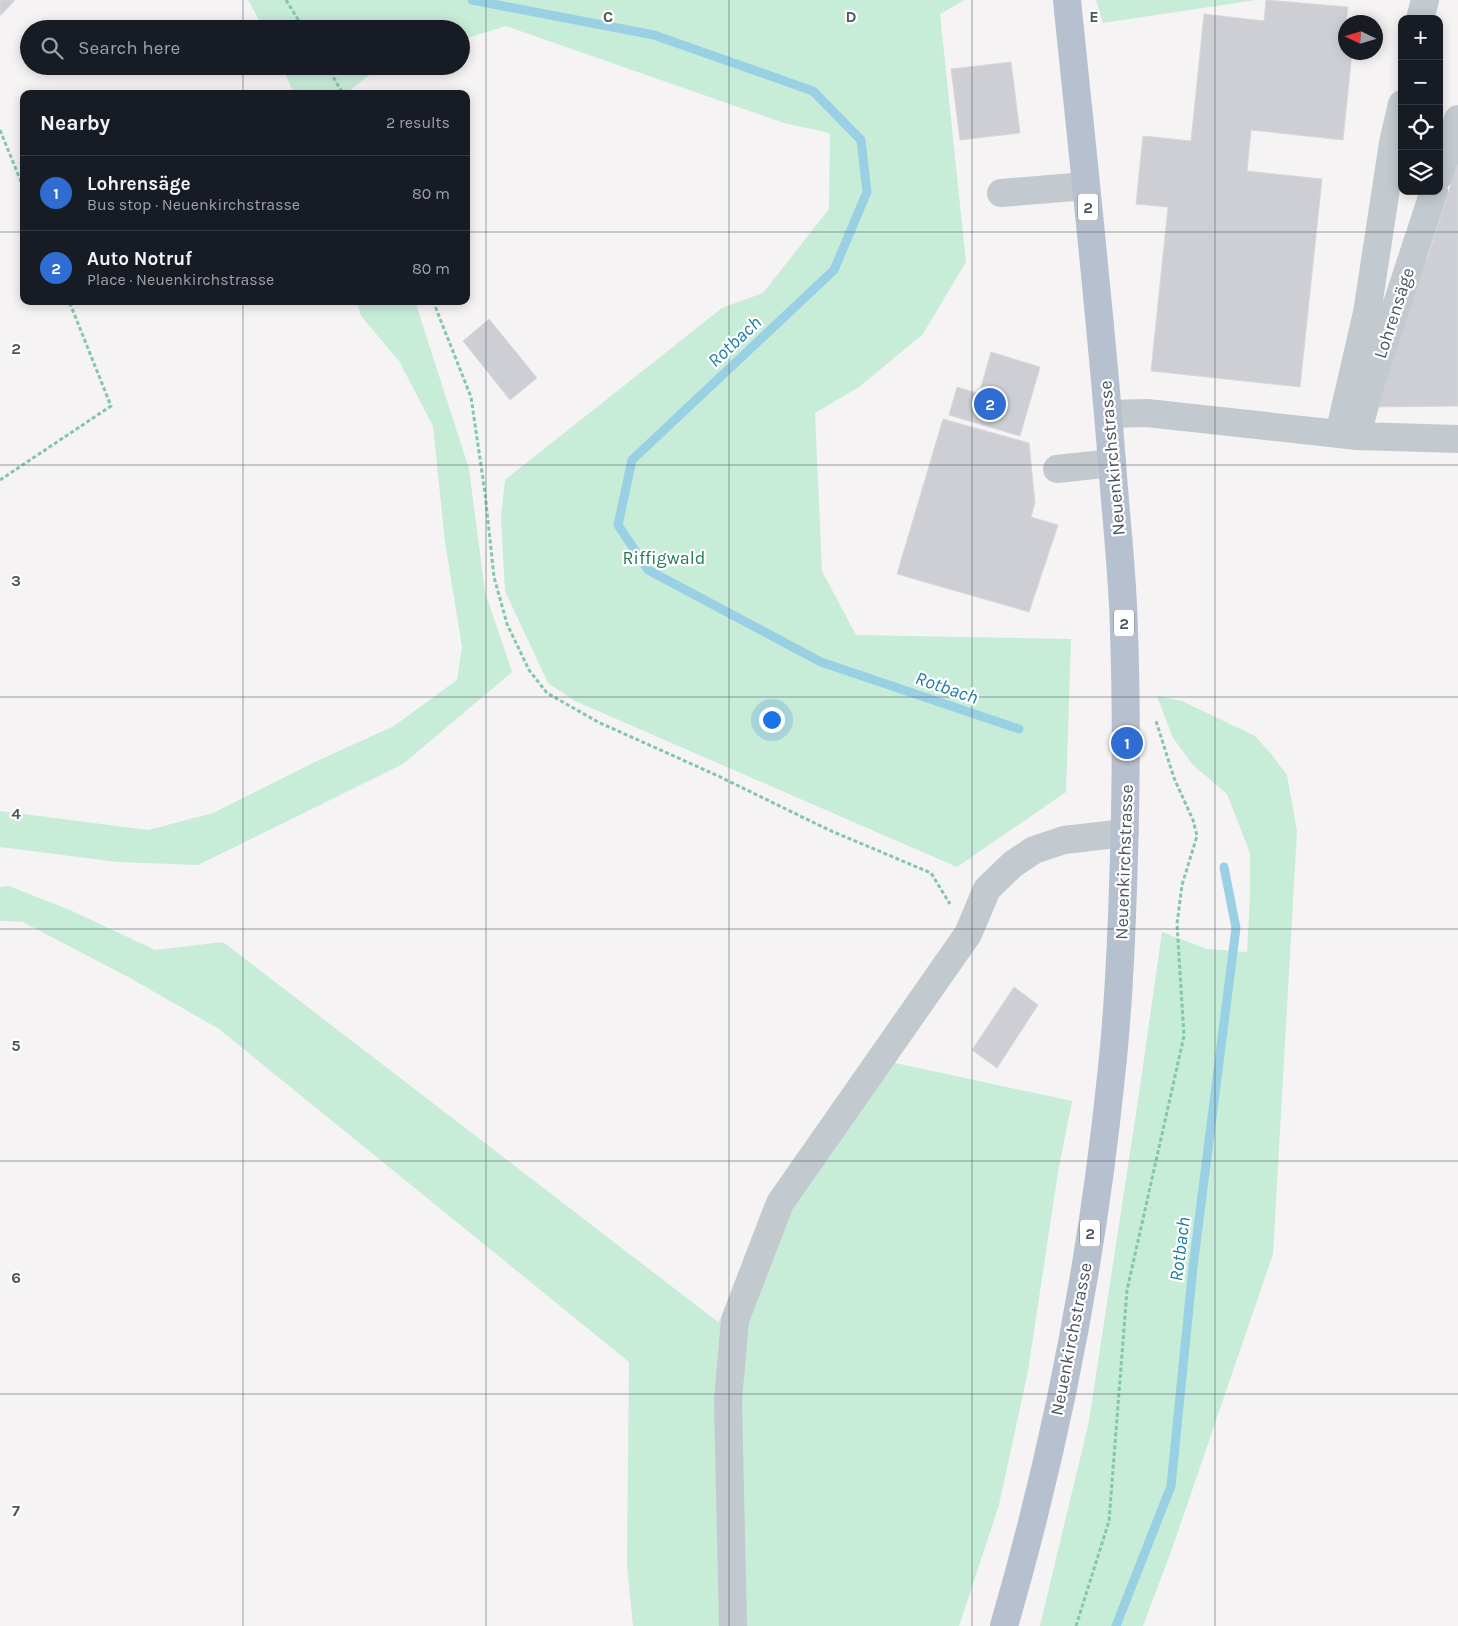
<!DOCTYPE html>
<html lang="en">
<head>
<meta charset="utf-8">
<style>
  :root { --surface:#171b24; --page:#20242c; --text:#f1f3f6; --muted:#9ea1a6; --line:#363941; --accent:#2f6dd2 }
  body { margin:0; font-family:Karla,sans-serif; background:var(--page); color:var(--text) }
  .controls { position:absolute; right:15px; top:15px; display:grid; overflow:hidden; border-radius:10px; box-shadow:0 2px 12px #0003 }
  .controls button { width:45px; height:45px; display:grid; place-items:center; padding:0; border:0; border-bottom:1px solid var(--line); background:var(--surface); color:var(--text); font:25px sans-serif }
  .compass { position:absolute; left:1338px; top:15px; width:45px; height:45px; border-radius:50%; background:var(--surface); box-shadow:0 2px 12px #0003; rotate:274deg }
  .you { position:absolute; left:771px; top:719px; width:18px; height:18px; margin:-12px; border:4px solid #fff; border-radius:50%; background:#1a73e8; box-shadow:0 0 0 8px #1a73e833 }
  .badge { display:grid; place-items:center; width:32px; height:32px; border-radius:50%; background:var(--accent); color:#fff; font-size:16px; font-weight:700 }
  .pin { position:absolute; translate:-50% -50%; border:2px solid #fff; box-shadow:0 1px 5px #0006 }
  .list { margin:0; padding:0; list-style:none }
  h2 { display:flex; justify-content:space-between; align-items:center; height:65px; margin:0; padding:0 20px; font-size:21px }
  h2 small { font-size:16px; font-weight:400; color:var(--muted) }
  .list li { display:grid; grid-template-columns:32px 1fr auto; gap:15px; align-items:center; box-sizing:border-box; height:75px; padding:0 20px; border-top:1px solid var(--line) }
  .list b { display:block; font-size:19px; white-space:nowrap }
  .list p { margin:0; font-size:16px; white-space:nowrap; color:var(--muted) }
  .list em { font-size:16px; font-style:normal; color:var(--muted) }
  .icon { flex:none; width:28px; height:28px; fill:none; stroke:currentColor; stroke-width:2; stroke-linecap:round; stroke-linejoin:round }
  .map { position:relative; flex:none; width:1458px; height:1626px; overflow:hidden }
  .search { position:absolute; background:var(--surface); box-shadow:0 2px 12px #0003; left:20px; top:20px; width:450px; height:55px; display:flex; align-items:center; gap:12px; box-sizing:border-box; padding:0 18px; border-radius:28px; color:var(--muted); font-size:19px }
  .panel { position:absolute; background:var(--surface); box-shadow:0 2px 12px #0003; left:20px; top:90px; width:450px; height:215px; border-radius:10px }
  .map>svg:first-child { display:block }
  .green { fill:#c7ecd8 }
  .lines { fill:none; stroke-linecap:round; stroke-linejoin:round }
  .stream { stroke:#99d0e4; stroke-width:9 }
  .building { fill:#cdcfd4; stroke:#d7d9dd }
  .path { stroke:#83c7a9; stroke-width:3; stroke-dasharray:4 2.5; stroke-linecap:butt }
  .minor { stroke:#c2c9cf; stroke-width:28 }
  .major { stroke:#b6c0ce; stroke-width:28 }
  .grid { fill:none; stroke:#4c555e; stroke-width:1; stroke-opacity:0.55 }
  .labels { text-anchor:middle; stroke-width:4.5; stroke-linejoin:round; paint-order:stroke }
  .shield { fill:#fff; stroke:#82888e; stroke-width:1 }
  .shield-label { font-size:16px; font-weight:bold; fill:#4c555e }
  .street-label { font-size:18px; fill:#4c555e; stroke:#fff }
  .park-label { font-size:18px; fill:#237a53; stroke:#fff }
  .water-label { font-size:19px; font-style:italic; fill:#1d7ea1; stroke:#fff }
  .grid-label { font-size:16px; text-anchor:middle; font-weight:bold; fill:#4c555e; stroke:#fff; stroke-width:4.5; stroke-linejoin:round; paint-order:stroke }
</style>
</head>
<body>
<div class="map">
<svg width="1458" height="1626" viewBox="0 0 1458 1626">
  <rect width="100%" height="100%" fill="#f5f3f3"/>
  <path class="green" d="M 248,0 L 965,0 L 940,14 L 966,262 L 923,334 L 859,387 L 815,413 L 822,571 L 856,635 L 1071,639 L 1066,792 L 957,867 L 575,701 L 548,683 L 505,591 L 501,518 L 505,480 L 722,308 L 763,293 L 829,209 L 830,133 L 784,123 L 506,26 L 461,40 L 461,29 L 264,29 Z
    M 1096,0 L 1256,0 L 1103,23 Z
    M 282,66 L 381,66 L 345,94 L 294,94 Z
    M 357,301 L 415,301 L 469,469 L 485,592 L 512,672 L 403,764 L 198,865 L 118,862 L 0,847 L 0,811 L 148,830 L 213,813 L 315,762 L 394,726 L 457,680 L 462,647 L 445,542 L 433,426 L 399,361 L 361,316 Z
    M 1157,696 L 1182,701 L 1255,736 L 1272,755 L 1287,775 L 1297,831 L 1273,1254 L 1173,1546 L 1143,1626 L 1040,1626 L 1089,1421 L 1140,1087 L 1162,932 L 1207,949 L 1247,952 L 1250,897 L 1250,853 L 1227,794 L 1193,765 L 1173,738 Z
    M 9,886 L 72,911 L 155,950 L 223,942 L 718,1322 L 886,1061 L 1072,1101 L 1058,1172 L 1028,1371 L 999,1505 L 959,1626 L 633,1626 L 627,1566 L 629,1362 L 219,1029 L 130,978 L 23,922 L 0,921 L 0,887 Z"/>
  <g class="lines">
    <path class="stream" d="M 472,0 L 654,35 L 813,91 L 861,140 L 867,192 L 834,270 L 632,460 L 618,525 L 648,570 L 821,662 L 1019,729
      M 1116,1626 L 1171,1486 L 1193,1267 L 1236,928 L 1224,867"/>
  </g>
  <path class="building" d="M 0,0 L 15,0 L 0,16 Z
    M 1266,0 L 1348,7 L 1346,22 L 1346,52 L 1352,52 L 1343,140 L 1251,130 L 1247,171 L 1322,179 L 1300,387 L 1151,371 L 1168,207 L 1136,204 L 1143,136 L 1191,141 L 1204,14 L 1264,21 Z
    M 1011,62 L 1020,133 L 960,140 L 951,69 Z
    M 1458,163 L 1458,406 L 1370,407 L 1418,258 L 1427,259 Z
    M 489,319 L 537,378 L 510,400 L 463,341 Z
    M 991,352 L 1040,367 L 1020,436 L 949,415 L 957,387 L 979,394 Z
    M 943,419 L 1029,443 L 1035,503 L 1031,517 L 1058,525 L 1029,612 L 897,574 Z
    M 1014,987 L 1038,1005 L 997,1068 L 972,1050 Z"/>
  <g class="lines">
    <path class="path" d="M 286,0 L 304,29
      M 327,66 L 343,94
      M 0,130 L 24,189
      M 433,301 L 471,397 L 485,493 L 494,577 L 507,624 L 529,670 L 547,693 L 598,722 L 716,775 L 829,830 L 931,873 L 950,904
      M 0,480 L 111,406 L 69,301
      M 1076,1626 L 1109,1521 L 1127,1290 L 1184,1036 L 1177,924 L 1182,885 L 1197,836 L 1193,820 L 1174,778 L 1156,721"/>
    <path class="minor" d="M 1420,19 L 1425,0
      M 1439,176 L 1458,119
      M 1001,193 L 1086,186
      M 1109,414 L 1147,413 L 1357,436 L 1458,439
      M 1361,420 L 1370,386 L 1434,191
      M 1339,434 L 1367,313 L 1393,143 L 1402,104
      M 1057,469 L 1112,463
      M 733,1626 L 728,1400 L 735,1320 L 780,1203 L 968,934 L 987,889 L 1013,864 L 1034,850 L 1064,840 L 1125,833"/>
    <path class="major" d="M 1004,1626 C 1056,1447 1092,1262 1111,1077 C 1118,1014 1121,951 1123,887 C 1126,802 1127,717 1124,632 C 1123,580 1117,528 1113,476 C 1101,317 1083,158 1067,0"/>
  </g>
  <path class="grid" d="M 243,0 L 243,29M 486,0 L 486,1626M 729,0 L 729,1626M 972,0 L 972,1626M 1215,0 L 1215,1626M 243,66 L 243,94M 0,232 L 24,232M 466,232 L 1458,232M 243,301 L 243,1626M 0,465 L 1458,465M 0,697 L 1458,697M 0,929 L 1458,929M 0,1161 L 1458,1161M 0,1394 L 1458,1394"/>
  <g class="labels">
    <g class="shield">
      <rect x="1078" y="193.5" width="20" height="27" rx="4"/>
      <rect x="1114" y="609.5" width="20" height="27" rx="4"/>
      <rect x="1080" y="1219.5" width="20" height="27" rx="4"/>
    </g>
    <g class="shield-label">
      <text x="1088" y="213">2</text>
      <text x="1124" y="629">2</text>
      <text x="1090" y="1239">2</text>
    </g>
    <g class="street-label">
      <text transform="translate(1394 313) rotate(-72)" y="6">Lohrensäge</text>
      <text transform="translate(1112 458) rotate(-95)" y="6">Neuenkirchstrasse</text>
      <text transform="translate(1124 862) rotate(-88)" y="6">Neuenkirchstrasse</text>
      <text transform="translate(1071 1339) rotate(-79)" y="6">Neuenkirchstrasse</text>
    </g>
    <g class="park-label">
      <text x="664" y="564">Riffigwald</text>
    </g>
    <g class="water-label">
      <text transform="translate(734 341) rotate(-43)" y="7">Rotbach</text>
      <text transform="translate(947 687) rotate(19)" y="7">Rotbach</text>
      <text transform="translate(1179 1249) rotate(-83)" y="7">Rotbach</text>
    </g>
  </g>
  <g class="grid-label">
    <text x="608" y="22">C</text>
    <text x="851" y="22">D</text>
    <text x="1094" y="22">E</text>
    <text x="16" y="354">2</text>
    <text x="16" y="586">3</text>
    <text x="16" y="819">4</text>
    <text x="16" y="1051">5</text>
    <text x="16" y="1283">6</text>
    <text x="16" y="1516">7</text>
  </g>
</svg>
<div class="controls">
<button>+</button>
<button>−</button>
<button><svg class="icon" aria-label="locate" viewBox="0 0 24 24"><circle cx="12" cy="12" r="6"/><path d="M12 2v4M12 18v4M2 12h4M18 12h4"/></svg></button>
<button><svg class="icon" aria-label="layers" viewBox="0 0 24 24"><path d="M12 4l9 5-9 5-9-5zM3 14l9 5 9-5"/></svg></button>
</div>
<svg class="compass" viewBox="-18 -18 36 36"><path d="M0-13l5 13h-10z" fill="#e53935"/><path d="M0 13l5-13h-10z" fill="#9ea1a6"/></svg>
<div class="you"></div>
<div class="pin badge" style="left:1127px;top:743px">1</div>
<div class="pin badge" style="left:990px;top:404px">2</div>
<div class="search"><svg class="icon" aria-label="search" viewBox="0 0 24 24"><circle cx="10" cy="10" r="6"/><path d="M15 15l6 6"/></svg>Search here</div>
<section class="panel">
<h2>Nearby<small>2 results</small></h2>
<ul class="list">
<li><span class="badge">1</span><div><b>Lohrensäge</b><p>Bus stop · Neuenkirchstrasse</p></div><em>80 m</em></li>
<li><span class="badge">2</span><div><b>Auto Notruf</b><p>Place · Neuenkirchstrasse</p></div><em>80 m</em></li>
</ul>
</section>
</div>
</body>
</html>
